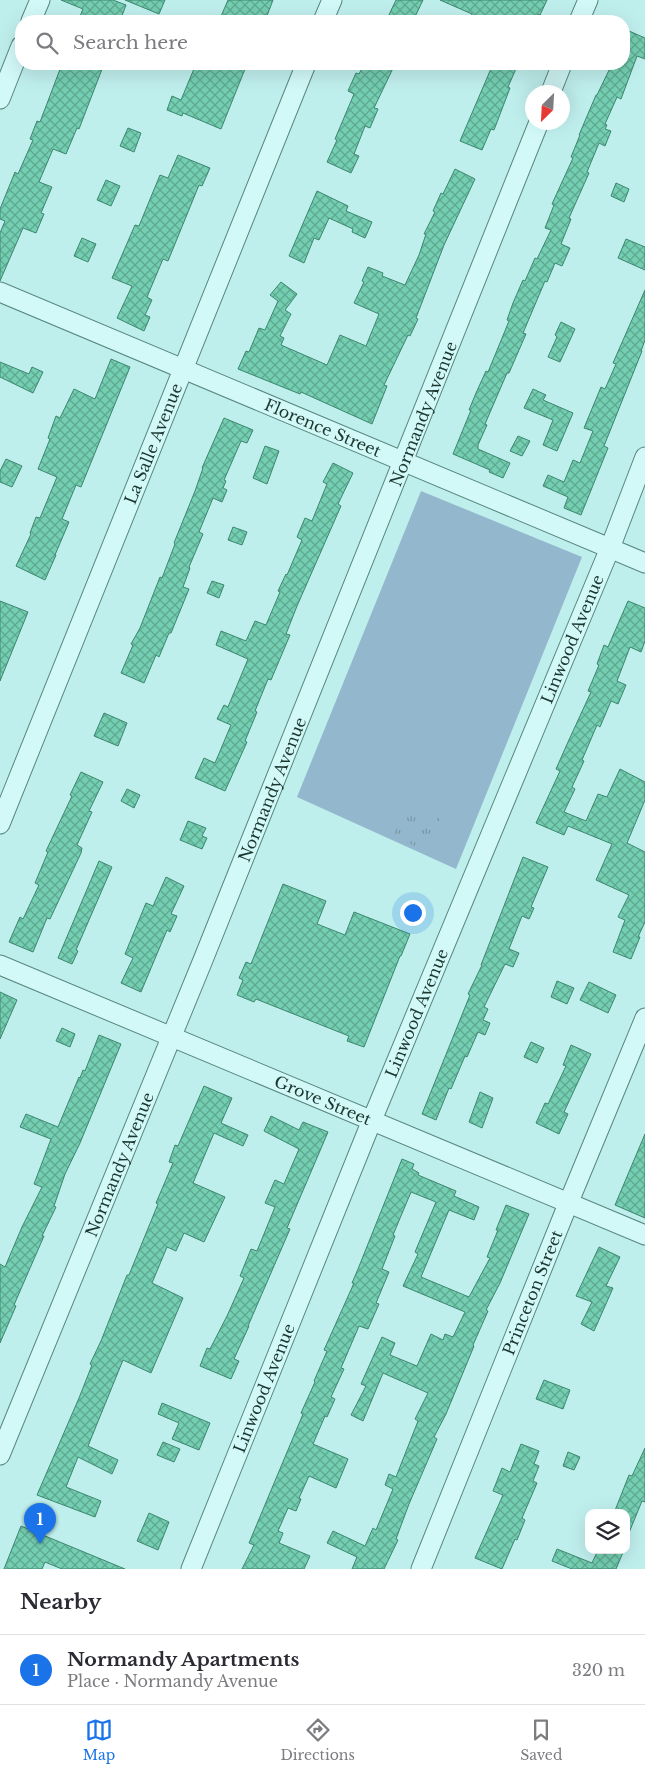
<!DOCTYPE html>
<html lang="en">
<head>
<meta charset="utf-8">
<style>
  :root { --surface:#fff; --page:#f2f2f3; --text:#2b2b33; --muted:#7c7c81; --line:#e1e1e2; --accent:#1a73e8 }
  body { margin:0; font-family:"Libre Baskerville",serif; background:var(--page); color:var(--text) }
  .controls { position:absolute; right:15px; bottom:15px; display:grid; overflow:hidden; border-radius:10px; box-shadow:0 5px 20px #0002 }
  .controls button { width:45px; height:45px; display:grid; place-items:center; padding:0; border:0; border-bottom:1px solid var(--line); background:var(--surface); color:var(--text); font:25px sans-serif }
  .compass { position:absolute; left:525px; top:85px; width:45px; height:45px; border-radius:50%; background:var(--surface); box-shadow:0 5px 20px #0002; rotate:204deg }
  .you { position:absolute; left:412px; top:912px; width:18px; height:18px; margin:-12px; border:4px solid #fff; border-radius:50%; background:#1a73e8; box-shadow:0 0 0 8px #1a73e833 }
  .badge { display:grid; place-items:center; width:32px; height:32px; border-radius:50%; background:var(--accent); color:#fff; font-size:16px; font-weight:700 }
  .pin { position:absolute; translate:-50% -41px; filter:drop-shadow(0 1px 2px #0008) }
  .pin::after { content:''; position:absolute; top:26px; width:18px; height:15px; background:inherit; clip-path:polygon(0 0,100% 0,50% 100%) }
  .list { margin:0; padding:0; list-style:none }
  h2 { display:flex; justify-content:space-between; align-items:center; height:65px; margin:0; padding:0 20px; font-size:21px }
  h2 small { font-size:16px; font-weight:400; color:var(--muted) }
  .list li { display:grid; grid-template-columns:32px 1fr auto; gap:15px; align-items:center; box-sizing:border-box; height:70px; padding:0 20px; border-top:1px solid var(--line) }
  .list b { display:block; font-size:19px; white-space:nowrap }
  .list p { margin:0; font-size:16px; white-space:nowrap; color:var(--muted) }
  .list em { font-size:16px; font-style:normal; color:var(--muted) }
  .icon { flex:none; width:28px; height:28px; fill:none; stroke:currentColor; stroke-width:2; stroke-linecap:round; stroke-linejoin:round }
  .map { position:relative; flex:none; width:645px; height:1569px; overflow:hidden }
  .search { position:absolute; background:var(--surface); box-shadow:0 5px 20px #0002; left:15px; right:15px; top:15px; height:55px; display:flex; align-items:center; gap:12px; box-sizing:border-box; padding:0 18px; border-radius:20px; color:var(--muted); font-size:19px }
  .sheet { height:135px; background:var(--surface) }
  nav { display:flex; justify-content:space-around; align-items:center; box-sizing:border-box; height:70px; border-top:1px solid var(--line); background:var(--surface); font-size:14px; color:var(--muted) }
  nav a { display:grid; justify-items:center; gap:2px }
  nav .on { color:var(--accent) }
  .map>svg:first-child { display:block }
  .grass { fill:#93b7cd }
  .park { fill:url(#park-tufts) }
  .building { fill:url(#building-cross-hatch); stroke:#3c876e }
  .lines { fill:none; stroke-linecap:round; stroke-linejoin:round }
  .minor-casing { stroke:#57877e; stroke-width:21 }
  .minor { stroke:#d2f9f8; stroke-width:19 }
  .labels { text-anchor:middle; stroke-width:4; stroke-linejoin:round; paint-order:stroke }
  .street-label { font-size:16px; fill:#1c3730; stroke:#cff6f5 }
</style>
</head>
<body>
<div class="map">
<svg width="645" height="1569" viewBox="0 0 645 1569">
  <defs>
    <pattern id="park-tufts" width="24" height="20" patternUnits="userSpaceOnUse" patternTransform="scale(1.25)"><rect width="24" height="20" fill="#93b7cd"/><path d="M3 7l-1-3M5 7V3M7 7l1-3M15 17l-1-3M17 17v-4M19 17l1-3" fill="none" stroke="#7796a7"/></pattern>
    <pattern id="building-cross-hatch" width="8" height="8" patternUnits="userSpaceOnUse" patternTransform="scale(1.25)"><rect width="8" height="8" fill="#74ceb1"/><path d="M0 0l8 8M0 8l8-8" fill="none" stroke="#5ea890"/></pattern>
  </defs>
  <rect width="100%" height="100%" fill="#bfefed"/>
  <path class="grass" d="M 421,491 L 582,557 L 456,869 L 297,797 Z"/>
  <path class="park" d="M 407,804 L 440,819 L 426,851 L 393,836 Z"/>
  <path class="building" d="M 61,0 L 113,0 L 126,5 L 120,21 L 78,21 L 83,9 Z
    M 125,0 L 165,0 L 159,14 Z
    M 228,0 L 273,0 L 265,21 L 219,21 Z
    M 396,0 L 423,0 L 413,21 L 386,21 Z
    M 440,0 L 547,0 L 540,15 L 538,14 L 535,21 L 469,21 L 472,14 Z
    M 629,31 L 645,38 L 645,59 L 637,56 L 621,99 L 617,97 L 605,124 L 607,125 L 605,129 L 611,131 L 605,146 L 599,143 L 587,172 L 589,173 L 569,218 L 571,219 L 561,244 L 570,248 L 562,266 L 555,263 L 547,282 L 545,281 L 523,333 L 526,334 L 509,373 L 507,373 L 485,424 L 487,425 L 478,445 L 478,449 L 510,463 L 503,478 L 489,472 L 490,470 L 453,454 L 471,410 L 469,410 L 476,393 L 486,371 L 488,372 L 500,343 L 509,321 L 507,320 L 513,303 L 523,280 L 525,281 L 535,258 L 537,259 L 551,230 L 545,228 L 554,205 L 552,204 L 573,158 L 571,157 L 580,135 L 579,135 L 596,95 L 597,95 L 612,64 L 624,64 L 624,44 Z
    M 62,64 L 104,64 L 79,129 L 77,128 L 66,154 L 53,149 L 39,182 L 52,187 L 41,213 L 44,214 L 36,233 L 23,228 L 0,281 L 0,233 L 5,221 L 0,219 L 0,209 L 15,172 L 18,174 L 33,140 L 30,139 L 37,121 L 40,122 Z
    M 196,64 L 247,64 L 221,129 L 183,113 L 182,116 L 167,110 L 172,96 L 181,100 Z
    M 364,64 L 395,64 L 374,108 L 378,109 L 370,128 L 365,126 L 354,154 L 359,156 L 351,173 L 327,162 L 337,140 L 335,139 L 354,94 L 348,91 L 356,73 L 359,74 Z
    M 493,64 L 518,64 L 508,87 L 510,88 L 494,130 L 491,129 L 482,150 L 460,141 Z
    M 128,128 L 141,133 L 134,152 L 120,146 Z
    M 178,155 L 210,168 L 202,186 L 199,185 L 168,261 L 163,259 L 147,297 L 152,300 L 145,315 L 150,317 L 144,331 L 117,318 L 132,286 L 112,278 L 135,225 L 139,226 L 160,175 L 168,178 Z
    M 455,169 L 475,179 L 444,245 L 416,318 L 418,319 L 410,336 L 408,335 L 384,385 L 387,386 L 372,424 L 301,392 L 300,394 L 238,369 L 246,351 L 249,352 L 259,328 L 265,330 L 278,301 L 270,295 L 281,282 L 297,294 L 285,310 L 291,314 L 280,336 L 284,338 L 281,345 L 327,365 L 340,335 L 366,346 L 379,314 L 354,303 L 364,282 L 362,281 L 368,267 L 383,273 L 382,276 L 405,285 L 419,255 L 426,234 L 424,234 L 435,212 L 433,211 L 441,193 L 443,194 Z
    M 106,180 L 120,186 L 111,206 L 97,200 Z
    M 616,183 L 629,189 L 624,202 L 611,196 Z
    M 317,191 L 348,206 L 346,211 L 372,222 L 365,238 L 352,232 L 353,229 L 329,218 L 319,240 L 314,238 L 304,263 L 289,256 Z
    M 82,238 L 96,244 L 88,262 L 74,256 Z
    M 626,239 L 645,247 L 645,270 L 618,258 Z
    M 645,290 L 645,340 L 641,351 L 642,351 L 604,446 L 608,448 L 581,515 L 564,508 L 568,497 L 543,486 L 548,475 L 564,482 L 573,460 L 580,463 L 593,431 L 584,428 L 601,387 L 605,389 L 616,364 L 613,363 Z
    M 561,322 L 575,329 L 560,362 L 548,357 L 557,337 L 555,335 Z
    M 111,359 L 130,367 L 81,487 L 76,485 L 62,519 L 69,522 L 55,555 L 56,555 L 45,580 L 16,566 L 31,534 L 30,533 L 36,517 L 40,518 L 57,477 L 38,469 L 50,439 L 48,438 L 56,416 L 60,418 L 74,389 L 95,399 Z
    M 0,362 L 29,374 L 32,367 L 43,372 L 33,393 L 0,377 Z
    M 533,389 L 546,395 L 543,400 L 573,413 L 557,451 L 543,445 L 553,420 L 524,408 Z
    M 224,418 L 253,430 L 247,443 L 241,441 L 224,480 L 226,481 L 223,488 L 227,490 L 222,502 L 213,498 L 199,532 L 203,534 L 189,567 L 190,568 L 183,587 L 189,589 L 171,633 L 169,633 L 159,657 L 156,655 L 144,683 L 121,673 L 133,645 L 131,644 L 140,628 L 160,577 L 162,578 L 175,544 L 174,543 L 195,491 L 203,468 L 202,468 Z
    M 518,436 L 530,441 L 522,456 L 510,451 Z
    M 265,446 L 279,451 L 267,484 L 253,478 Z
    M 6,459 L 22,466 L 12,487 L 0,482 L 0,471 Z
    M 333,463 L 353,473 L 338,504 L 341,506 L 297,606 L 286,634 L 290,635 L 271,680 L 268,679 L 255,711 L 257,712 L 245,741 L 247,742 L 225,791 L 195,778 L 204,758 L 215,763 L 231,725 L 217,719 L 224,705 L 228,707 L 248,659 L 216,645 L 221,631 L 246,641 L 255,621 L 266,625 L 280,592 L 278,591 L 286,574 L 287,575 L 302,540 L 297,537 L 305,518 L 312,521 L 327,484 L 323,482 Z
    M 233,527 L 247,532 L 242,545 L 228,540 Z
    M 212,581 L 224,585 L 219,598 L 207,593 Z
    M 0,601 L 28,612 L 0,681 Z
    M 628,601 L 645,608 L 645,641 L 641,652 L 630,647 L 617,681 L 626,685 L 618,704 L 611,701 L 600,727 L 597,725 L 582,760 L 584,761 L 572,787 L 575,789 L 564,812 L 586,821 L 598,794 L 607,797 L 620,769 L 645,782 L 645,800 L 627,843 L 645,852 L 645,922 L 638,937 L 640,937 L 631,959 L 613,952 L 625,920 L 618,917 L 629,895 L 596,880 L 612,844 L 568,826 L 564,835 L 536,823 L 560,771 L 556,769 L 568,742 L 591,692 L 588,691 L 599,665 L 597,664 L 604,645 L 608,647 Z
    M 104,713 L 127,723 L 118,746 L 94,736 Z
    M 81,772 L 103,782 L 89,811 L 92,812 L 77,845 L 82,848 L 81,853 L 50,919 L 47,918 L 33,952 L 9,942 L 20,917 L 23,919 L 39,885 L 35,883 L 48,852 L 46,851 L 72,796 L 70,795 Z
    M 127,789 L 140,795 L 134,808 L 121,801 Z
    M 188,821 L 206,828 L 202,836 L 207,838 L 202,849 L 180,840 Z
    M 523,857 L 548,867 L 531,907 L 534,908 L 529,919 L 522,916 L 509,949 L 519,953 L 513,967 L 505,964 L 484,1007 L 488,1009 L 483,1020 L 490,1023 L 485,1035 L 478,1032 L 467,1057 L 465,1056 L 451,1089 L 449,1088 L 436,1120 L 422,1114 L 470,995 L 468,994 L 482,965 L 481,965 Z
    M 99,861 L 112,867 L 76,950 L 78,951 L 72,964 L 58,958 Z
    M 166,877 L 184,886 L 171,914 L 177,916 L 170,932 L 167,930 L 141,992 L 121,983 L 133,958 L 125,954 L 146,903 L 153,906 Z
    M 283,884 L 326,901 L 317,924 L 345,935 L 354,912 L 410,934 L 401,956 L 400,956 L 364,1047 L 347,1041 L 349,1036 L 256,999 L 254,1002 L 237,995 L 243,980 L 239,978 L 246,962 L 251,964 Z
    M 557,981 L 574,988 L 567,1004 L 551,997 Z
    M 589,982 L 616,995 L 608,1013 L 580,1000 Z
    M 0,992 L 17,1000 L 0,1039 Z
    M 62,1028 L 75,1034 L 70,1047 L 56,1041 Z
    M 99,1035 L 121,1044 L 80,1143 L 65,1174 L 54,1206 L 56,1207 L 42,1236 L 44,1236 L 14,1305 L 16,1306 L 0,1343 L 0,1264 L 5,1267 L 22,1227 L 42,1187 L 34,1184 L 51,1139 L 20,1127 L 26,1114 L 58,1127 L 79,1077 L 80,1078 L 83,1070 L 85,1071 Z
    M 531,1042 L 544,1048 L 537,1063 L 524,1057 Z
    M 571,1045 L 591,1054 L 564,1112 L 568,1114 L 559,1134 L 536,1123 L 545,1103 L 548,1104 L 566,1066 L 563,1065 Z
    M 204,1086 L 232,1098 L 221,1123 L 248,1135 L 243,1146 L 214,1133 L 193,1183 L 225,1197 L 204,1242 L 184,1233 L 176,1251 L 167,1247 L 152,1283 L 183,1298 L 151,1373 L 123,1360 L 88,1446 L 118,1460 L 112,1474 L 78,1457 L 66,1487 L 101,1501 L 95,1517 L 37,1495 L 79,1398 L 92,1365 L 90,1364 L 101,1341 L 127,1275 L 129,1275 L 158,1204 L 156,1203 L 173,1163 L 169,1162 L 175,1145 L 178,1146 Z
    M 480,1092 L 493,1098 L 482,1128 L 469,1122 Z
    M 271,1116 L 299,1130 L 303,1122 L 328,1132 L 287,1228 L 290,1229 L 248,1326 L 249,1326 L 234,1359 L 239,1361 L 231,1379 L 200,1366 L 207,1348 L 210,1349 L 227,1316 L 244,1278 L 240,1276 L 251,1249 L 257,1251 L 275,1207 L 265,1203 L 275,1180 L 284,1184 L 299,1149 L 264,1131 Z
    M 645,1134 L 645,1218 L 615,1205 Z
    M 402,1159 L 414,1164 L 412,1169 L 419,1173 L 418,1175 L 456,1191 L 454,1196 L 479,1207 L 474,1220 L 449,1210 L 421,1277 L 469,1297 L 490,1258 L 487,1257 L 498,1230 L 496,1230 L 506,1205 L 529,1214 L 500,1283 L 486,1310 L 488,1311 L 473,1345 L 474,1346 L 446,1414 L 434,1437 L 437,1439 L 409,1504 L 396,1539 L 398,1540 L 384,1569 L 352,1569 L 357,1557 L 327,1543 L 333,1531 L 365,1546 L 373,1528 L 376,1530 L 393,1489 L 385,1485 L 389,1474 L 396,1477 L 418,1421 L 415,1419 L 428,1393 L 383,1373 L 363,1421 L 351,1415 L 366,1386 L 361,1384 L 382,1337 L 395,1343 L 390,1355 L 417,1366 L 431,1334 L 443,1340 L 445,1334 L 453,1337 L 465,1312 L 403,1286 L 418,1254 L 415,1252 L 436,1202 L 411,1192 L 393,1235 L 395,1236 L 382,1269 L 389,1272 L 376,1303 L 379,1304 L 368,1329 L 359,1326 L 341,1368 L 344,1369 L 331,1397 L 335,1399 L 327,1417 L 325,1416 L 313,1444 L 348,1459 L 336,1488 L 309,1476 L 299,1498 L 301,1499 L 296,1511 L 288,1508 L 278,1531 L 283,1533 L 279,1543 L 310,1556 L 304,1569 L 242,1569 L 254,1545 L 249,1543 L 303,1414 L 301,1413 L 315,1382 L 314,1381 L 327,1351 L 324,1350 L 354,1283 L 352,1283 L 358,1269 Z
    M 599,1247 L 620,1257 L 606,1286 L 613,1288 L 594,1331 L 581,1324 L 592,1302 L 576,1296 Z
    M 544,1380 L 570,1390 L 563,1409 L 536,1399 Z
    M 162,1403 L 210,1423 L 199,1450 L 172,1439 L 179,1423 L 158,1414 Z
    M 163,1442 L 180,1449 L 174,1462 L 157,1455 Z
    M 521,1444 L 539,1451 L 534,1464 L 539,1466 L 533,1481 L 537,1483 L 522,1518 L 525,1520 L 517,1540 L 515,1539 L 502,1569 L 475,1558 L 503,1495 L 493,1491 L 502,1468 L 510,1472 Z
    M 645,1448 L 645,1502 L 642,1501 L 626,1540 L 626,1513 L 614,1513 L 629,1475 L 632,1476 Z
    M 568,1452 L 580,1457 L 574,1470 L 563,1466 Z
    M 149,1513 L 169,1522 L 158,1550 L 137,1541 Z
    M 21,1526 L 125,1569 L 62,1569 L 45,1562 L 42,1569 L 4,1569 Z
    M 557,1549 L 592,1563 L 598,1550 L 624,1550 L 616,1569 L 572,1569 L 552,1561 Z"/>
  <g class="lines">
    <g class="minor-casing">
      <g id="minor">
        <path d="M 31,21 L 40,0"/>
        <path d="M 323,21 L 332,0"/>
        <path d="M 579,21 L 588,0"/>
        <path d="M 551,92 L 562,64"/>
        <path d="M 0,99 L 21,46"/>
        <path id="s1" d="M 0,292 L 645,563"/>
        <path id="s2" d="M 0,824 L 306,64"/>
        <path id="s3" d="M 0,965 L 645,1235"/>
        <path id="s4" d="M 0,1455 C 183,1012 363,568 539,122"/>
        <path id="s5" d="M 191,1569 L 372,1120 L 610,548 L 645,457"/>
        <path id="s6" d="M 421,1569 L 568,1204 L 645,1018"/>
      </g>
    </g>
    <use href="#minor" class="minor"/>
  </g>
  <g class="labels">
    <g class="street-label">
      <text dy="6" stroke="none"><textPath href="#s4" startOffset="1124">Normandy Avenue</textPath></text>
      <text dy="6" stroke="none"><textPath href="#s1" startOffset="350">Florence Street</textPath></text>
      <text dy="6" stroke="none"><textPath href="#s2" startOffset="410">La Salle Avenue</textPath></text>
      <text dy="6" stroke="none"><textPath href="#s5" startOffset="1005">Linwood Avenue</textPath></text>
      <text dy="6" stroke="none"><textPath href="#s4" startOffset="719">Normandy Avenue</textPath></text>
      <text dy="6" stroke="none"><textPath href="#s5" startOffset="600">Linwood Avenue</textPath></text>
      <text dy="6" stroke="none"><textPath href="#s3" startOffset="350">Grove Street</textPath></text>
      <text dy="6" stroke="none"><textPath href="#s4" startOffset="314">Normandy Avenue</textPath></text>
      <text dy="6" stroke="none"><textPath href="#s6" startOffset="298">Princeton Street</textPath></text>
      <text dy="6" stroke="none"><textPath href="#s5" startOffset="195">Linwood Avenue</textPath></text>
    </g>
  </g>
</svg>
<div class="controls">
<button><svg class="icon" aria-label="layers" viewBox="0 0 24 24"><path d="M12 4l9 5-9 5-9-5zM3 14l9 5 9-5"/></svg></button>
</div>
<svg class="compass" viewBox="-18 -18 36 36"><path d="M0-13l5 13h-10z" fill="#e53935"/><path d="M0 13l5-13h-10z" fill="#7c7c81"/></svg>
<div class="you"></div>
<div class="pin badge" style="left:40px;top:1544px">1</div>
<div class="search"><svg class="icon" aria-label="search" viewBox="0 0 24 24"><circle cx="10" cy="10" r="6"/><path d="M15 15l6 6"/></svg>Search here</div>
</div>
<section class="sheet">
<h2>Nearby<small></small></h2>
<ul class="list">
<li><span class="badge">1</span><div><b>Normandy Apartments</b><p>Place · Normandy Avenue</p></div><em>320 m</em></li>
</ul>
</section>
<nav>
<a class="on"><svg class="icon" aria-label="map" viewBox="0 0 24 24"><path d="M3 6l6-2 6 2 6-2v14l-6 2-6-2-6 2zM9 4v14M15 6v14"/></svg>Map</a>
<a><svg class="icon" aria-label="directions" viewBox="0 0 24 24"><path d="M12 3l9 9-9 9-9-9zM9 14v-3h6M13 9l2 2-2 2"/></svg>Directions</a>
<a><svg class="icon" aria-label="saved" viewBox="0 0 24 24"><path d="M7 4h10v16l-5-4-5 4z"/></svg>Saved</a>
</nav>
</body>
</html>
